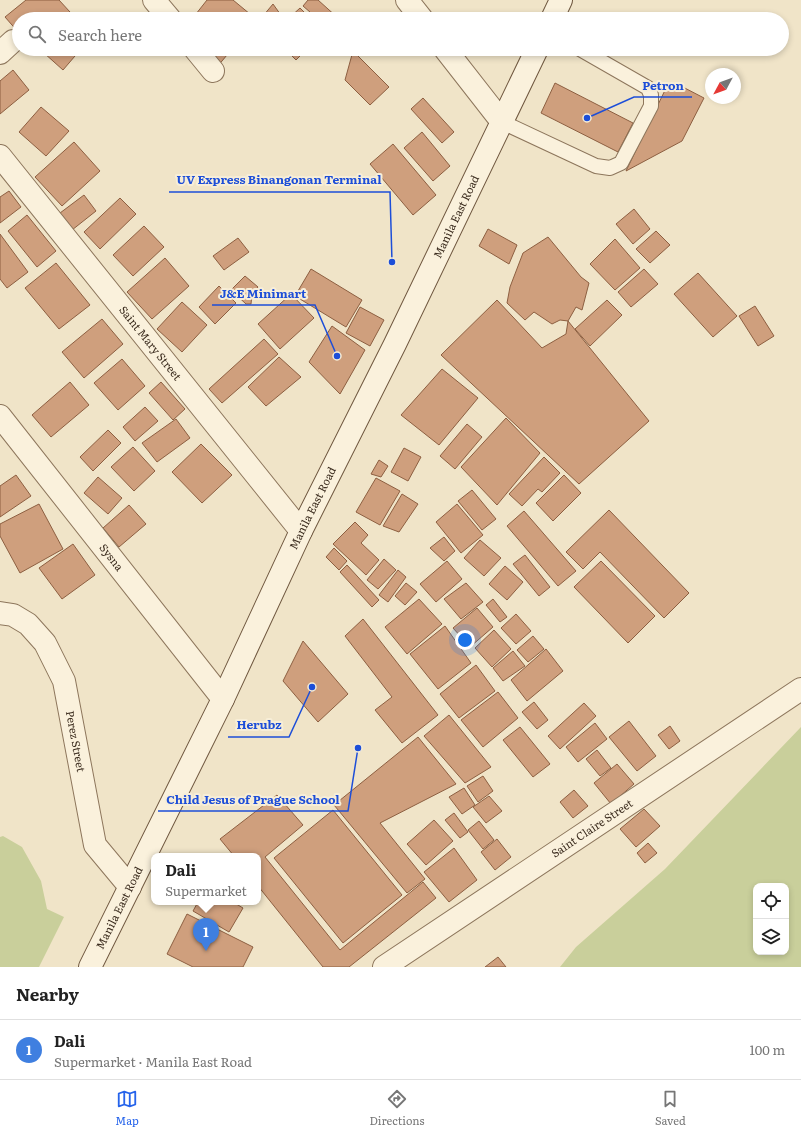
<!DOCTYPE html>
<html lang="en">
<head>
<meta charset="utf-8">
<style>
  :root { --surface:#fff; --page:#f6f6f6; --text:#222; --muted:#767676; --line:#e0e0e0; --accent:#2563eb }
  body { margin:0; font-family:Literata,serif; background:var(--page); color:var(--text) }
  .controls { position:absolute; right:12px; bottom:12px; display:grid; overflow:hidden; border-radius:8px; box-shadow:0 2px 6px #0003 }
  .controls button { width:36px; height:36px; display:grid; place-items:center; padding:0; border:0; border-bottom:1px solid var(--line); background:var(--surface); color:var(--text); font:20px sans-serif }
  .compass { position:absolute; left:705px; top:68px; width:36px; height:36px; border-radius:50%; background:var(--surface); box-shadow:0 2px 6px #0003; rotate:229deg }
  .you { position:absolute; left:465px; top:640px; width:14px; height:14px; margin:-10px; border:3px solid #fff; border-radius:50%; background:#1a73e8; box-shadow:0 0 0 6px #1a73e833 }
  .badge { display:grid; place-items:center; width:26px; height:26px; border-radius:50%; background:var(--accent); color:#fff; font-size:13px; font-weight:700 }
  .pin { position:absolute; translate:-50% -33px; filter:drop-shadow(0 1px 2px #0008) }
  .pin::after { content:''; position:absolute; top:21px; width:14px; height:12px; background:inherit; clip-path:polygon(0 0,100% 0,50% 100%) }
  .popup { position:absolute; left:151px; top:853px; width:110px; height:52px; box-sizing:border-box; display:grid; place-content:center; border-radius:8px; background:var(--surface); filter:drop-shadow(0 1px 3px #0005); font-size:13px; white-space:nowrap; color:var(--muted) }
  .popup b { font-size:15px; color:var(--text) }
  .popup::after { content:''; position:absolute; left:50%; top:100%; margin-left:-8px; border:8px solid transparent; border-top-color:var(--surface) }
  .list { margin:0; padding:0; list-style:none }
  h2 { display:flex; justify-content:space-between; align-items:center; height:52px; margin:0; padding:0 16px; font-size:17px }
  h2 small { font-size:13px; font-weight:400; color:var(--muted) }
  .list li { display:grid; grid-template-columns:26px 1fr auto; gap:12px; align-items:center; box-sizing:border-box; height:60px; padding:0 16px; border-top:1px solid var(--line) }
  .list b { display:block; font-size:15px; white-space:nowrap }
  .list p { margin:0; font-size:13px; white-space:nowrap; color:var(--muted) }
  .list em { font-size:13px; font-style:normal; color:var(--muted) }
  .icon { flex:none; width:22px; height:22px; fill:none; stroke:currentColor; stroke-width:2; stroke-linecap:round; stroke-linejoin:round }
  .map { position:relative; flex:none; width:801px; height:967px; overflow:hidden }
  .search { position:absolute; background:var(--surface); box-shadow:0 2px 6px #0003; left:12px; right:12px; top:12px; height:44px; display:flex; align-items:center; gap:10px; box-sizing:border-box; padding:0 14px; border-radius:22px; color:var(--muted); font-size:15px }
  .sheet { height:112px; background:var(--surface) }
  nav { display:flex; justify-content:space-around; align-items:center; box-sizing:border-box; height:56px; border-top:1px solid var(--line); background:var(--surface); font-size:11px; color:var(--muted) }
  nav a { display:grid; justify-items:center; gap:2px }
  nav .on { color:var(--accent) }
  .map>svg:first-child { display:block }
  .green { fill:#c9cf9b; fill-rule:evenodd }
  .building { fill:#cf9f7d; stroke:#8d5f41 }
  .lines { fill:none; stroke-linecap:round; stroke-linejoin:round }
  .service-casing { stroke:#8d765c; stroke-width:16 }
  .minor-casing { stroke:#8d765c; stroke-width:24 }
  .secondary-casing { stroke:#6f573f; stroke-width:24 }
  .service { stroke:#faf1dc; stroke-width:14 }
  .minor { stroke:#faf1dc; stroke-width:22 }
  .secondary { stroke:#faf1dc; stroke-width:22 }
  .labels { text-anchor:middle; stroke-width:4; stroke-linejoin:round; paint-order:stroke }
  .street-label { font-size:11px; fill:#3d2e20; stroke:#f7eed8 }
  .leader { fill:none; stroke:#1d4ed8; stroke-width:1.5 }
  .callout-dot { fill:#1d4ed8; stroke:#f7eed8; stroke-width:1.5 }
  .callout-label { font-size:12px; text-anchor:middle; font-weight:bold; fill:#1d4ed8; stroke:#f7eed8; stroke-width:4; stroke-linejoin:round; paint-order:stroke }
</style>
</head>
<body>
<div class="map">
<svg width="801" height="967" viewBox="0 0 801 967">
  <rect width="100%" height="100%" fill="#f0e4c8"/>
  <path class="green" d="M 801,727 L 801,967 L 560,967 L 576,947 L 665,869 ZM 756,886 L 786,886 L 786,952 L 756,952 Z
    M 3,836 L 22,847 L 41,881 L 47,909 L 64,917 L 39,967 L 0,967 L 0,837 Z"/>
  <path class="building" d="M 26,0 L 59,0 L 70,12 L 62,19 L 19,19 L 19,33 L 5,17 Z
    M 207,0 L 233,0 L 256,19 L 192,19 Z
    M 308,0 L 318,0 L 338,18 L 337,19 L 318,19 L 303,6 Z
    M 273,4 L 283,18 L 282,19 L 265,19 L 263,16 Z
    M 300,8 L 311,19 L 288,19 Z
    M 47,49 L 81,49 L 63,70 L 44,53 Z
    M 204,49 L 232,49 L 217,67 Z
    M 285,49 L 307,49 L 296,60 Z
    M 353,51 L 389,87 L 370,105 L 345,80 Z
    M 13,70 L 29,90 L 0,114 L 0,81 Z
    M 555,83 L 633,123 L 618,152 L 541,113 Z
    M 668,84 L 677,84 L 704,98 L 682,141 L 626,171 Z
    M 423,98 L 454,132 L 442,143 L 411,109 Z
    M 41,107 L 69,131 L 46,156 L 19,132 Z
    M 422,132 L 450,166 L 433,181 L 404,148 Z
    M 74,142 L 100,171 L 62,206 L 35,177 Z
    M 393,144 L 436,195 L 413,215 L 370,164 Z
    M 9,191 L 21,207 L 0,223 L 0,197 Z
    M 84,195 L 96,211 L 72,230 L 60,213 Z
    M 120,198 L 136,214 L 100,249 L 84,232 Z
    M 634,209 L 650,229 L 633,244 L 616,224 Z
    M 27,215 L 56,251 L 37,267 L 8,231 Z
    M 144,226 L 164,247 L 133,276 L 113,255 Z
    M 488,229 L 517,245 L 509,264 L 479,246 Z
    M 656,231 L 670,245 L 650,263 L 636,249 Z
    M 0,234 L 28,272 L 7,288 L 0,279 Z
    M 548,237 L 581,277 L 589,283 L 582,310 L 576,307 L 568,321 L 560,320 L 552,324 L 534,312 L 525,320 L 507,303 L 510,287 L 523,253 Z
    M 238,238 L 249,252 L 224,270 L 213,256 Z
    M 615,239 L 640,268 L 615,290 L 590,264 Z
    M 165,258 L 189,286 L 152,319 L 127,292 Z
    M 56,263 L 90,305 L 59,329 L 25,288 Z
    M 311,269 L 362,300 L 346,327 L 295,296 Z
    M 644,269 L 658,284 L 631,307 L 618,292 Z
    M 698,273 L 737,316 L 713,337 L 674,294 Z
    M 245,276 L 258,287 L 252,294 L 251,304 L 246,304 L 231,290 Z
    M 219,286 L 236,303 L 215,324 L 199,307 Z
    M 291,294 L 314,318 L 280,349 L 258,324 Z
    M 497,300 L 542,348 L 566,334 L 568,321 L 649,421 L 579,484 L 441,355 Z
    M 607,300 L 622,315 L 590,346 L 575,329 Z
    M 182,302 L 207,325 L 182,352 L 157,329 Z
    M 755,306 L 774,336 L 758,346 L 739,316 Z
    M 360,307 L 384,320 L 370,346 L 346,333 Z
    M 102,319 L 123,344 L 84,378 L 62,352 Z
    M 332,326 L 365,350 L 340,394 L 309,362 Z
    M 264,339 L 278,354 L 222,403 L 209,389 Z
    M 279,357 L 301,377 L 266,406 L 248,387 Z
    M 122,359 L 145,386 L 118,410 L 94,383 Z
    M 442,369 L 478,398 L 439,445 L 401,415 Z
    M 70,382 L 89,405 L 51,437 L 32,415 Z
    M 161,382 L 185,409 L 173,420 L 149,393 Z
    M 145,407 L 158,421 L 135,441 L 123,427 Z
    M 506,418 L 540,453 L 497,505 L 461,467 Z
    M 176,419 L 190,438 L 157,462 L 142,443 Z
    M 467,424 L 482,437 L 455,469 L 440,456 Z
    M 108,430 L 121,443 L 93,471 L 80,457 Z
    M 201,444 L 232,475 L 202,503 L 172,472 Z
    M 133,447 L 155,471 L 134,491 L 111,467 Z
    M 404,448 L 421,457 L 408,481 L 391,472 Z
    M 544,457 L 560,473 L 542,492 L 538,489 L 522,506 L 509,494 Z
    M 379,460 L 388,466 L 381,477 L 371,474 Z
    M 16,475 L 31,496 L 0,517 L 0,486 Z
    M 564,475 L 581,493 L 553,521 L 536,503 Z
    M 98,477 L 122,498 L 108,514 L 84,493 Z
    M 376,478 L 400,491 L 380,525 L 356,512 Z
    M 472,490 L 496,519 L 482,530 L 458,501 Z
    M 402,494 L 418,504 L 399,532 L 383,526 Z
    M 39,504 L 63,549 L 20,573 L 0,536 L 0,524 Z
    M 457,504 L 483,535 L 461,553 L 436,522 Z
    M 129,505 L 146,524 L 119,547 L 103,528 Z
    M 609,510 L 689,593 L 664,618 L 600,552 L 583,569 L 566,552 Z
    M 524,511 L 576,571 L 558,586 L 507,526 Z
    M 355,522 L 368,535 L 361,543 L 379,560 L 366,575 L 333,544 Z
    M 444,537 L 455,551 L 444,561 L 430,548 Z
    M 480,540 L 501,558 L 484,576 L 464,558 Z
    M 73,544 L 95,575 L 62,599 L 39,568 Z
    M 334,548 L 347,561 L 339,570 L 326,557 Z
    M 525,555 L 550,587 L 539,596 L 513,564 Z
    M 384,559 L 396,570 L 378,589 L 367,580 Z
    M 447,561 L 462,579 L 436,602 L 420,584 Z
    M 601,561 L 655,616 L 628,643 L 574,587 Z
    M 347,565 L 379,600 L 372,607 L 340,572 Z
    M 505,566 L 523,582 L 507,600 L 489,584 Z
    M 398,570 L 406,577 L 388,602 L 379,595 Z
    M 406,583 L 417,592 L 405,605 L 395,596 Z
    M 466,583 L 483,602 L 461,619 L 444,599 Z
    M 419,599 L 442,624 L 407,654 L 385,627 Z
    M 493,599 L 507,617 L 500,622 L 486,605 Z
    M 477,608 L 493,627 L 470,647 L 453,628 Z
    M 516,614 L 531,631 L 516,644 L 501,628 Z
    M 363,619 L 438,715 L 402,743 L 375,710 L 392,697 L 345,636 Z
    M 445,626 L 471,663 L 438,689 L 410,654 Z
    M 494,630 L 511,649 L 492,667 L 475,648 Z
    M 533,636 L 544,649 L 528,662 L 517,650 Z
    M 303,641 L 348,694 L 318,722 L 283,681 Z
    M 546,649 L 563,671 L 527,701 L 511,680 Z
    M 513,651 L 525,666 L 503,681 L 493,668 Z
    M 476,665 L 495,691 L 459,718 L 440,694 Z
    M 498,692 L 518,718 L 483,747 L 461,720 Z
    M 534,702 L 548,720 L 537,729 L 522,712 Z
    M 584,703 L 596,716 L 560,749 L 548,736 Z
    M 449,715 L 491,767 L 465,783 L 424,736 Z
    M 629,721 L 656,756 L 637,771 L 609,737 Z
    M 595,723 L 607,739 L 578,762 L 566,747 Z
    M 670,726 L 680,741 L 669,749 L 658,735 Z
    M 520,727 L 550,764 L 533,777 L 503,740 Z
    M 418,737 L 456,784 L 380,823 L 425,879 L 407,893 L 334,805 Z
    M 597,750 L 611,768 L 600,776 L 586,759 Z
    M 617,764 L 634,784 L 611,804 L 594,783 Z
    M 483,776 L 493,791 L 478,802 L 467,786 Z
    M 464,788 L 475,805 L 462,814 L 449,797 Z
    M 574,790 L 588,806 L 573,818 L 560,802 Z
    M 277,795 L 303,825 L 265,857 L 340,950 L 423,882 L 436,898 L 349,967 L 323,967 L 258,886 L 258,856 L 234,856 L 220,839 Z
    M 489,796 L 502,811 L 486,823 L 473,807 Z
    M 644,809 L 660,826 L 636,847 L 620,829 Z
    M 333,810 L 402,895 L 343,943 L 274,858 Z
    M 454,813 L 468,832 L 460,838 L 445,820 Z
    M 434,820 L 453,841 L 426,865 L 407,844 Z
    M 479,821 L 494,840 L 483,849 L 468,830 Z
    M 497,839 L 511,857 L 495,870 L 481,852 Z
    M 648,843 L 657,853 L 645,863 L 637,853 Z
    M 454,848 L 477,880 L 449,902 L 424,872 Z
    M 198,902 L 233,902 L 243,908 L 229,932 L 193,911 Z
    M 187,914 L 253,947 L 243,967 L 193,967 L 167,954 Z
    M 498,957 L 506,967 L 485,967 Z"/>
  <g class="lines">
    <g class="service-casing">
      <path id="service" d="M 502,122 L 596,166 L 610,168 L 621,163 L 651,106 L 651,95 L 648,88 L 580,49"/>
    </g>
    <g class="minor-casing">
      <g id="minor">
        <path d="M 154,0 L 170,19"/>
        <path d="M 407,0 L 422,19"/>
        <path d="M 195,49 L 213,71"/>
        <path d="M 445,49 L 502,122"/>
        <path d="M 0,53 L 13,41"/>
        <path id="s1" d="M 0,156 L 301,531"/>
        <path id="s2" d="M 0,416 L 223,699"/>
        <path id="s3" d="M 0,613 L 13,615 L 28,624 L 45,643 L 64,681 L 95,845 L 130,887"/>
        <path id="s4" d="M 384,967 L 801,689"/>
      </g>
    </g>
    <g class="secondary-casing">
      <g id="secondary">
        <path d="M 552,19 L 561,0"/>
        <path id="s5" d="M 90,967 L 223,699 L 301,531 L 395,344 L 537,49"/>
      </g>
    </g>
    <use href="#service" class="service"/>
    <use href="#minor" class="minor"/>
    <use href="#secondary" class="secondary"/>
  </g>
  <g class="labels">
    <g class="street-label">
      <text dy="4" stroke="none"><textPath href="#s5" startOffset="835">Manila East Road</textPath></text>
      <text dy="4" stroke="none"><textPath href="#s1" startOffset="240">Saint Mary Street</textPath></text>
      <text dy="4" stroke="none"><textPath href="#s5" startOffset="510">Manila East Road</textPath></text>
      <text dy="4" stroke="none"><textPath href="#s2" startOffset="180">Sysna</textPath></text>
      <text dy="4" stroke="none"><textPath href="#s3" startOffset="160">Perez Street</textPath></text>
      <text dy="4" stroke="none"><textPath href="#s4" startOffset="250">Saint Claire Street</textPath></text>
      <text dy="4" stroke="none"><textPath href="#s5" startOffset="66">Manila East Road</textPath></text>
    </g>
  </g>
  <path class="leader" d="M587 118L634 97H692M392 262L390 192H169M337 356L315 305H212M312 687L289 737H228M358 748L348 811H158"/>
  <g class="callout-dot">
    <circle cx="587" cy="118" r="4"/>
    <circle cx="392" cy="262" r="4"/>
    <circle cx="337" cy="356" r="4"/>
    <circle cx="312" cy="687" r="4"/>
    <circle cx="358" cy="748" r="4"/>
  </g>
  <g class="callout-label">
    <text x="663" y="90">Petron</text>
    <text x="279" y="184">UV Express Binangonan Terminal</text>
    <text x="263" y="298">J&amp;E Minimart</text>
    <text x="259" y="729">Herubz</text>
    <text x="253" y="804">Child Jesus of Prague School</text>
  </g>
</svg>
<div class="controls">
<button><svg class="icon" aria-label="locate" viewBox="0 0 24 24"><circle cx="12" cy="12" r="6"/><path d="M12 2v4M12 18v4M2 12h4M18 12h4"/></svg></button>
<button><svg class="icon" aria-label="layers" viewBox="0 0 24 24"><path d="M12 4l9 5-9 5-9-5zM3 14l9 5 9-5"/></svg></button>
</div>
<svg class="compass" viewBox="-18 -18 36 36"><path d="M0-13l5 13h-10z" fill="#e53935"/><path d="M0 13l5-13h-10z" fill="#767676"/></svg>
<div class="you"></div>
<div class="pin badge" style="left:206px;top:951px;background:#3f7fe0">1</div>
<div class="popup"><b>Dali</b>Supermarket</div>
<div class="search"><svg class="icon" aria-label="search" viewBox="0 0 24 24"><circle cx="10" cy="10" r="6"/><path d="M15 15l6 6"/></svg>Search here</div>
</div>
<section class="sheet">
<h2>Nearby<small></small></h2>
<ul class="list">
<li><span class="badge" style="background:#3f7fe0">1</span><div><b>Dali</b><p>Supermarket · Manila East Road</p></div><em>100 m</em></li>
</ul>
</section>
<nav>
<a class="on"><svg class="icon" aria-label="map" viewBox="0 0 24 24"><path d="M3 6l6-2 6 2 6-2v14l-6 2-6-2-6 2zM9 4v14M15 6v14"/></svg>Map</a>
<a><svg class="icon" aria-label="directions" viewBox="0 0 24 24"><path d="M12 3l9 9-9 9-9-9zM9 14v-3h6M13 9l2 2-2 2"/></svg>Directions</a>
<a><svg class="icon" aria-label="saved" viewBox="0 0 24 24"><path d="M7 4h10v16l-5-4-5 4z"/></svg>Saved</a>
</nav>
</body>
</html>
